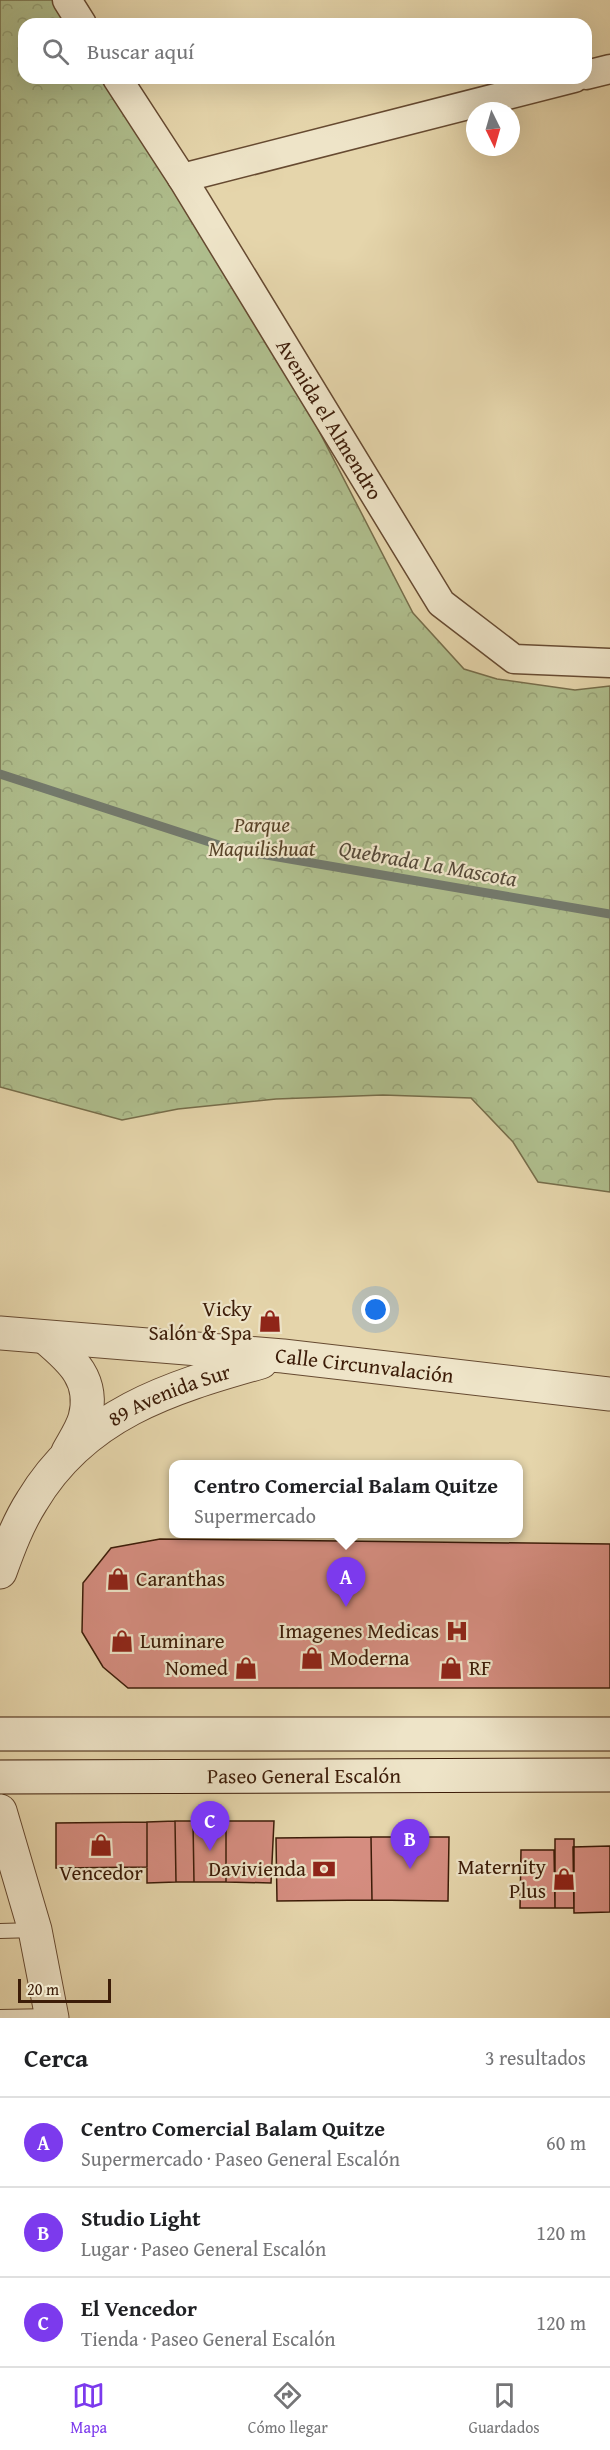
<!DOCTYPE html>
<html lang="es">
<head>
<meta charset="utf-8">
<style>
  :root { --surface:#fff; --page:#f6f6f6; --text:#202124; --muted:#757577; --line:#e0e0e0; --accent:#7c3aed }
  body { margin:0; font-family:"Gentium Book Plus",serif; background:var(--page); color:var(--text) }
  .compass { position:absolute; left:466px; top:102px; width:54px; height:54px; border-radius:50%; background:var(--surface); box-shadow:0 6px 24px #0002; rotate:175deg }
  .scale { position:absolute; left:18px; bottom:15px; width:93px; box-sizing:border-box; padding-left:6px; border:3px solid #3c1c08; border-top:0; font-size:16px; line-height:21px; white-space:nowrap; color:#3c1c08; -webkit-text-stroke:4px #eee4c8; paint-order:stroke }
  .you { position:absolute; left:376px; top:1310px; width:21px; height:21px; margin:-15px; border:4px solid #fff; border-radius:50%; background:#1a73e8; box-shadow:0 0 0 9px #1a73e833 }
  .badge { display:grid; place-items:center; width:39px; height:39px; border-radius:50%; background:var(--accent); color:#fff; font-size:20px; font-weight:700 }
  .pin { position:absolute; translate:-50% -50px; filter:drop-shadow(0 2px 3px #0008) }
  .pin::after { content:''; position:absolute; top:32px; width:21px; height:18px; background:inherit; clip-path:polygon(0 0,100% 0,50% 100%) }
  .popup { position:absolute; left:169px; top:1460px; width:354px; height:78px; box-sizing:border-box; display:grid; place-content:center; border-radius:12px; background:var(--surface); filter:drop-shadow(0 2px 4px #0005); font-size:20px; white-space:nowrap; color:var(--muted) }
  .popup b { font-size:22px; color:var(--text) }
  .popup::after { content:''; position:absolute; left:50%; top:100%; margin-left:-12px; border:12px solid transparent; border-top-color:var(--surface) }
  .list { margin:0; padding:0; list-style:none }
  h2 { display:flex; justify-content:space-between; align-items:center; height:78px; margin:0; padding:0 24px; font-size:26px }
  h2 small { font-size:20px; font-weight:400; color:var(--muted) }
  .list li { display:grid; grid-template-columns:39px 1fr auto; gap:18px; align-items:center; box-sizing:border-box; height:90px; padding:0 24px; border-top:2px solid var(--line) }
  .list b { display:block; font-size:22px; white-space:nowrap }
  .list p { margin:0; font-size:20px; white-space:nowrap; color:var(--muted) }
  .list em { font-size:20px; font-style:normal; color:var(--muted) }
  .icon { flex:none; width:33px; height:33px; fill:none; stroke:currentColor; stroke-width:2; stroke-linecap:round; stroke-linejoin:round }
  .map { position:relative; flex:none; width:610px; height:2018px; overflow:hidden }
  .search { position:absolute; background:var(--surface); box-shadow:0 6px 24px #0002; left:18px; right:18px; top:18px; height:66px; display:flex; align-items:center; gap:15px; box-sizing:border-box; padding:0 21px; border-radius:18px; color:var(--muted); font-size:22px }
  .sheet { height:348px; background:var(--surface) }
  nav { display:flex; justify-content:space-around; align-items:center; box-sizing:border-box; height:84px; border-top:2px solid var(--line); background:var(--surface); font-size:16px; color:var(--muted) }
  nav a { display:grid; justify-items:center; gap:3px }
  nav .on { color:var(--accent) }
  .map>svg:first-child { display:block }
  .forest { fill:url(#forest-crowns); stroke:#766d4a; stroke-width:1.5 }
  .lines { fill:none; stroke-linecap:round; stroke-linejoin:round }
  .stream { stroke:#737a6d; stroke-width:9 }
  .building { fill:#d58d80; stroke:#3c1c08; stroke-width:1.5 }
  .service-casing { stroke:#664a31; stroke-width:16 }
  .minor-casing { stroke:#664a31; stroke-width:31 }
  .tertiary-casing { stroke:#664a31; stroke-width:35 }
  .secondary-casing { stroke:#3c1c08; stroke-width:35 }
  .service { stroke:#eee4c8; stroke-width:14 }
  .minor { stroke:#eee4c8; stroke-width:28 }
  .tertiary { stroke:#eee4c8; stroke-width:33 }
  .secondary { stroke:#eee4c8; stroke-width:33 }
  .labels { text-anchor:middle; stroke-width:4.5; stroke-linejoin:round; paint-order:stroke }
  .street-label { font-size:21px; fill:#3c1c08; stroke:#eee4c8 }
  .park-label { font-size:21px; font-style:italic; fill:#594429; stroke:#eee4c8 }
  .poi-label { font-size:21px; fill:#3c1c08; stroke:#eee4c8; text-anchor:end }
  .water-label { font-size:22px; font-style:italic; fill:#574b3a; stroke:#eee4c8 }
</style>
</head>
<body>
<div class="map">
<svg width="610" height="2018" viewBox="0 0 610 2018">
  <defs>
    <pattern id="forest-crowns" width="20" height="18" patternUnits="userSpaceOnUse" patternTransform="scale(1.5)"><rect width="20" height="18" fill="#afbe8d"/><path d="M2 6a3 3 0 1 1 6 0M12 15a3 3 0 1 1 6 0" fill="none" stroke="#97a378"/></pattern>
  </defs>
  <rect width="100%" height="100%" fill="#e5d5ab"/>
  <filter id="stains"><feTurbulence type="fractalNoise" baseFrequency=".00333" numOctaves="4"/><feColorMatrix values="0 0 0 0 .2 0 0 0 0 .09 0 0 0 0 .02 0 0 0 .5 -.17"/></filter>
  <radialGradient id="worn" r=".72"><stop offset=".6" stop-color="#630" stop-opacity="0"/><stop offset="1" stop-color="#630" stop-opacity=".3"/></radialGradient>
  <path class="forest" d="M 0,0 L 67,0 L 82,24 L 24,24 L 24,78 L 117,78 L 224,247 L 413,613 L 464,669 L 497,679 L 575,690 L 610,686 L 610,1192 L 538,1182 L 513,1142 L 471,1098 L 383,1095 L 276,1099 L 178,1109 L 122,1120 L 0,1087 Z"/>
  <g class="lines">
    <path class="stream" d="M 0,774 L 231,849 L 610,914"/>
  </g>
  <path class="building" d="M 160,1539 L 610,1544 L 610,1688 L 128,1688 L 103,1667 L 82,1632 L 83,1583 L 111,1548 Z
    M 175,1821 L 176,1882 L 147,1883 L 147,1822 Z
    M 175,1821 L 193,1821 L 194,1882 L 176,1882 Z
    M 193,1821 L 226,1821 L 226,1882 L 194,1882 Z
    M 226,1821 L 274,1821 L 271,1883 L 226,1882 Z
    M 147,1822 L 147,1867 L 56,1868 L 56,1823 Z
    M 371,1837 L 449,1837 L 448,1901 L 372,1900 Z
    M 371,1837 L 372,1900 L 277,1901 L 276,1838 Z
    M 555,1839 L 574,1839 L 574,1908 L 555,1908 Z
    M 610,1846 L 610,1912 L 574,1913 L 573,1847 Z
    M 521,1850 L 554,1850 L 555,1908 L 520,1908 Z"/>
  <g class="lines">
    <g class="service-casing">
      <path id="service" d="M 0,1931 L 35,1930
        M 0,2017 L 52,2016"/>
    </g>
    <g class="minor-casing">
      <g id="minor">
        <path d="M 67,0 L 82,24"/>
        <path d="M 586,75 L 610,69"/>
        <path id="s1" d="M 117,78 L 182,178 L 441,603 L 514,659 L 610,663"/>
        <path d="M 182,178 L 574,78"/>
      </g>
    </g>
    <g class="tertiary-casing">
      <g id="tertiary">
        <path id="s2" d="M 0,1333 L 283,1356 L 610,1394"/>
        <path d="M 46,1338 C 72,1360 95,1380 85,1418 C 82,1429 74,1441 68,1452"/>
        <path id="s3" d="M 0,1572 C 9,1547 18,1523 32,1501 C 84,1414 169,1388 261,1362"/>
        <path d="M 0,1811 L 35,1930 L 52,2018"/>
      </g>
    </g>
    <g class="secondary-casing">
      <g id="secondary">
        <path d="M 0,1734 L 610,1734"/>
        <path id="s4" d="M 0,1777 L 610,1775"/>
      </g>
    </g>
    <use href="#service" class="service"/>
    <use href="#minor" class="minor"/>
    <use href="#tertiary" class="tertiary"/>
    <use href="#secondary" class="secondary"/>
  </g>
  <defs>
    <g id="shop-bare" transform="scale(1.8)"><path d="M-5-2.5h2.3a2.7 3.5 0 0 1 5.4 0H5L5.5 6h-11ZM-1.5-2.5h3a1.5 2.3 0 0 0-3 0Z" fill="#8f2418" stroke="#eee4c8" stroke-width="2.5" paint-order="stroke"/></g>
    <g id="hospital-bare" transform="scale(1.8)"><path d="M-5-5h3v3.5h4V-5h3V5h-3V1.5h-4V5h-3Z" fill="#8f2418" stroke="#eee4c8" stroke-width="2.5" paint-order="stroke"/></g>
    <g id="bank-bare" transform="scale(1.8)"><path d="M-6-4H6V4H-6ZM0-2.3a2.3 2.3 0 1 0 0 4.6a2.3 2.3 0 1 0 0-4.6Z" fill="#8f2418" stroke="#eee4c8" stroke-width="2.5" paint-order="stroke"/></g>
  </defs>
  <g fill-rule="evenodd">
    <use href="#shop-bare" x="270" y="1321"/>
    <use href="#shop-bare" x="118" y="1579"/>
    <use href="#hospital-bare" x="457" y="1631"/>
    <use href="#shop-bare" x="122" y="1641"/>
    <use href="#shop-bare" x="312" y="1658"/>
    <use href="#shop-bare" x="246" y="1668"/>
    <use href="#shop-bare" x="451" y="1668"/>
    <use href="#shop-bare" x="101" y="1845"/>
    <use href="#bank-bare" x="324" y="1869"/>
    <use href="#shop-bare" x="564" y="1879"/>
  </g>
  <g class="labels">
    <g class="street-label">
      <text dy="7" stroke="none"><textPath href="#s1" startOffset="402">Avenida el Almendro</textPath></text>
      <text dy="7" stroke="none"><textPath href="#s2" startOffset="366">Calle Circunvalación</textPath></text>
      <text dy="7" stroke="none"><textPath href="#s3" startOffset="256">89 Avenida Sur</textPath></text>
      <text dy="7" stroke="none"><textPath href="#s4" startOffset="304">Paseo General Escalón</textPath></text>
    </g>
    <g class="park-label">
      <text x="262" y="832">Parque<tspan x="262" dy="24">Maquilishuat</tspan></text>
    </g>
    <g class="poi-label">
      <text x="252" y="1316">Vicky<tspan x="252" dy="24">Salón &amp; Spa</tspan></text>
      <text x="136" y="1586" text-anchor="start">Caranthas</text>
      <text x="439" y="1638">Imagenes Medicas</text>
      <text x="140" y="1648" text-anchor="start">Luminare</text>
      <text x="330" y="1665" text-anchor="start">Moderna</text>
      <text x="228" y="1675">Nomed</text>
      <text x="469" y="1675" text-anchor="start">RF</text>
      <text x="546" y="1874">Maternity<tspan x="546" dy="24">Plus</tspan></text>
      <text x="306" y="1876">Davivienda</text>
      <text x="101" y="1880" text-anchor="middle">Vencedor</text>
    </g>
    <g class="water-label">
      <text transform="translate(428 863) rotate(10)" y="8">Quebrada La Mascota</text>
    </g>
  </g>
  <rect width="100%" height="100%" filter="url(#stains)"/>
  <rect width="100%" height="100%" fill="url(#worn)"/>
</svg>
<svg class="compass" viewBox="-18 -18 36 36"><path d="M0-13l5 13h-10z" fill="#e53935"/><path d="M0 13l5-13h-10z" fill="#757577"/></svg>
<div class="scale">20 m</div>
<div class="you"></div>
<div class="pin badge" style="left:346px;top:1607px">A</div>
<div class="popup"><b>Centro Comercial Balam Quitze</b>Supermercado</div>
<div class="pin badge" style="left:410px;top:1869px">B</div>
<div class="pin badge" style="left:210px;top:1851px">C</div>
<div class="search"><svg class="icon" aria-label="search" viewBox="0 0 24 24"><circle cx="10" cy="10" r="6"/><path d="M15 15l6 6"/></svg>Buscar aquí</div>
</div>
<section class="sheet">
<h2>Cerca<small>3 resultados</small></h2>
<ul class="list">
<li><span class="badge">A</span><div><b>Centro Comercial Balam Quitze</b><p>Supermercado · Paseo General Escalón</p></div><em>60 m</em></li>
<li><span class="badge">B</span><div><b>Studio Light</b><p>Lugar · Paseo General Escalón</p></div><em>120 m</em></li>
<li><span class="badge">C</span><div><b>El Vencedor</b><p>Tienda · Paseo General Escalón</p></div><em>120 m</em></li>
</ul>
</section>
<nav>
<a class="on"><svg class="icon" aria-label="map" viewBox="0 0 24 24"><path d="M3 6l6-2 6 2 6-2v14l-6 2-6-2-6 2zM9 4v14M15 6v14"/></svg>Mapa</a>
<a><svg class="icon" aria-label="directions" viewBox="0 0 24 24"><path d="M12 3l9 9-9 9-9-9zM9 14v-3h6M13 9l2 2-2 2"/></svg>Cómo llegar</a>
<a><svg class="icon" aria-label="saved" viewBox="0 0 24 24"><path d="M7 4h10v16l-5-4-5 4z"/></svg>Guardados</a>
</nav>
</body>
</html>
